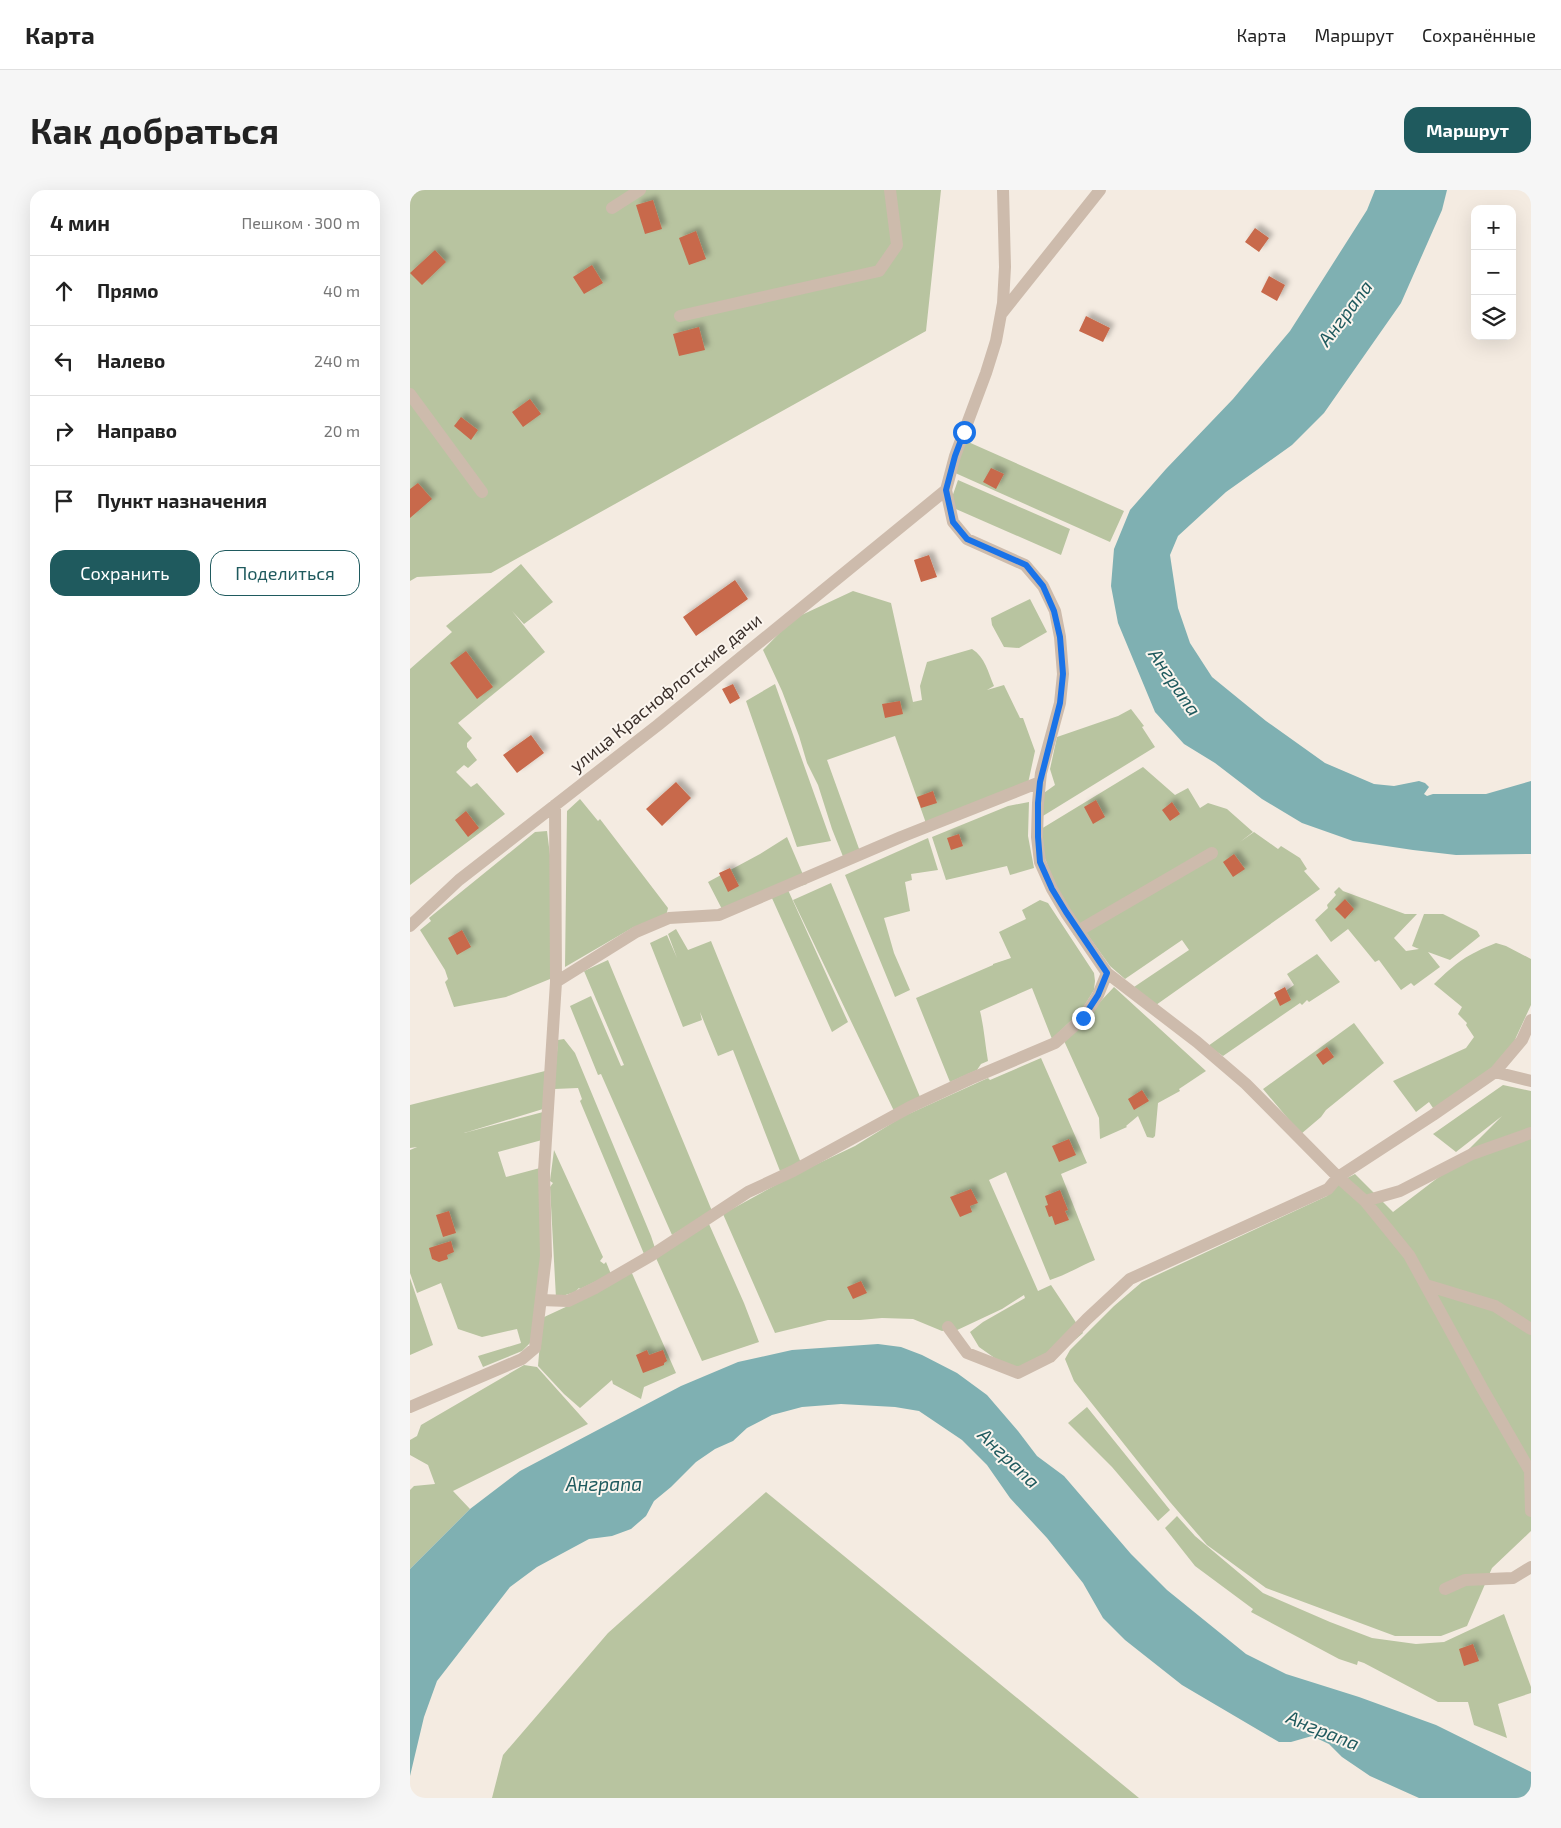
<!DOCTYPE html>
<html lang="ru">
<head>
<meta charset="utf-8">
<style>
  :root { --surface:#fff; --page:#f6f6f6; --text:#222; --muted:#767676; --line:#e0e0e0; --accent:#1f5a5e }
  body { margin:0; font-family:"Exo 2",sans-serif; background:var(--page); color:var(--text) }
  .controls { position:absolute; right:15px; top:15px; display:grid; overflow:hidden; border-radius:10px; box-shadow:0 5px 20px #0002 }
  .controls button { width:45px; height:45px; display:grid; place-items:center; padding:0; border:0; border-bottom:1px solid var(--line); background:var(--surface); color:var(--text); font:25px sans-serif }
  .stop { position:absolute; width:15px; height:15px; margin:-11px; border:4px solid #1a73e8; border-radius:50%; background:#fff }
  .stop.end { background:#1a73e8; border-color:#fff; box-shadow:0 1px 5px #0008 }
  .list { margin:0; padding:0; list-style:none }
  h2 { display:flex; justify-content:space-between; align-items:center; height:65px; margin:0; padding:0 20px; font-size:21px }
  h2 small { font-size:16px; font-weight:400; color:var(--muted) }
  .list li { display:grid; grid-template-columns:32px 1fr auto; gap:15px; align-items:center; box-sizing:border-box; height:70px; padding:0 20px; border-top:1px solid var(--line) }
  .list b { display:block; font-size:19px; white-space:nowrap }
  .list em { font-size:16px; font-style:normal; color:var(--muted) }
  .actions { display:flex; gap:10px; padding:15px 20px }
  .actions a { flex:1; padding:11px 0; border:1px solid var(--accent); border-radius:15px; text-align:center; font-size:18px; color:var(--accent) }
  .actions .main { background:var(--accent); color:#fff }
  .icon { flex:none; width:28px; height:28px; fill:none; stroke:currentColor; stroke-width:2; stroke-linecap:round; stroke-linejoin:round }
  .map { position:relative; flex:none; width:1121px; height:1608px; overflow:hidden; border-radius:15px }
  header { display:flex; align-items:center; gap:30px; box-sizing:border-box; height:70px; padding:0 25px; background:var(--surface); border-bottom:1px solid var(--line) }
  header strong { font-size:24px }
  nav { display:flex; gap:28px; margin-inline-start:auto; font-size:18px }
  .intro { display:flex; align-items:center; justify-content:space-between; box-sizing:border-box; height:120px; padding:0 30px }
  h1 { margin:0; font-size:35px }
  .button { padding:12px 22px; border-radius:15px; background:var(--accent); color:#fff; font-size:18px; font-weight:700 }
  main { display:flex; gap:30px; padding:0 30px }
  aside { flex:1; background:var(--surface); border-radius:15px; box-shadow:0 5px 20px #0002 }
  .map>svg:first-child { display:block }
  .green { fill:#b8c4a0 }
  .water { fill:#7fb0b2 }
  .building { fill:#c8694b; filter:url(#shadow) }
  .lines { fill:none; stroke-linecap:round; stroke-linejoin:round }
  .minor { stroke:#cdbbac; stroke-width:12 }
  .route { stroke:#1a73e8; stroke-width:6 }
  .labels { text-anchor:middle; stroke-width:4; stroke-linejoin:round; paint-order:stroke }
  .street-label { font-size:18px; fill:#3b302b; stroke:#fbf5ee }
  .water-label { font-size:19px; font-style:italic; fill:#1f5a5e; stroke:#fbf5ee }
</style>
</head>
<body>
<header>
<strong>Карта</strong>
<nav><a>Карта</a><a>Маршрут</a><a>Сохранённые</a></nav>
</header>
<div class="intro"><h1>Как добраться</h1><a class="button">Маршрут</a></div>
<main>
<aside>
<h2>4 мин<small>Пешком · 300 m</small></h2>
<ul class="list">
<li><svg class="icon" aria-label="ahead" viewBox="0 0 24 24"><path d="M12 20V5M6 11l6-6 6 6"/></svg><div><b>Прямо</b></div><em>40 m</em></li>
<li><svg class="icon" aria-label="left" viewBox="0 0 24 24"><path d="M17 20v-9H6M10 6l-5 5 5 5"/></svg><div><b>Налево</b></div><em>240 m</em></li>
<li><svg class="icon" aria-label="right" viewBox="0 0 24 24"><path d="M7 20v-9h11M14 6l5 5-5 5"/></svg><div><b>Направо</b></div><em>20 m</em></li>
<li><svg class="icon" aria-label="arrive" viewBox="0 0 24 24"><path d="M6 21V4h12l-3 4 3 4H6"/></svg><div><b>Пункт назначения</b></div></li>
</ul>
<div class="actions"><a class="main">Сохранить</a><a>Поделиться</a></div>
</aside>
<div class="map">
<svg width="1121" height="1608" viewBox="0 0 1121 1608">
  <defs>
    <filter id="shadow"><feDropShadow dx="4.5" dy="-4.5" stdDeviation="2.5" flood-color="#0004"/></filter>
  </defs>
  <rect width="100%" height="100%" fill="#f4ebe1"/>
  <path class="green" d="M 0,0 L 531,0 L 516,141 L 81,383 L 7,387 L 0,391 Z
    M 556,251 L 714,321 L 700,352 L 543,282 Z
    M 548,290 L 660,339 L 651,365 L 539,316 Z
    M 111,374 L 143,412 L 114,434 L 102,421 L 135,462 L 48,533 L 62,548 L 57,553 L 57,557 L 67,570 L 58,578 L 54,575 L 46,582 L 61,597 L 67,593 L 95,624 L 0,695 L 0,479 L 42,442 L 36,436 Z
    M 443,401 L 481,413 L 503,512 L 512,510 L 510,496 L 517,472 L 562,459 C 575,467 578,482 584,496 L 577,500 L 594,495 L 610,528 L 613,528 L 625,561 L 617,598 L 517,636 L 485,546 L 417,570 L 452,667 L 436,674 L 422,639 L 408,595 L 397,573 L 389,546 L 372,501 L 353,460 L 383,429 Z
    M 620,409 L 637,442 L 609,458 L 594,457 L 582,435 L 581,428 Z
    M 365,494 L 421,651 L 387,657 L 336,511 Z
    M 721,519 L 734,536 L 732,537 L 745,557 L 628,629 L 631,605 L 645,595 L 640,579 L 647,547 L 708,526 Z
    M 733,577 L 765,605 L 778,598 L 790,618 L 798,613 L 817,619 L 843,642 L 830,652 L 844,642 L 868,659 L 871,656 L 890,668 L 897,679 L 894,681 L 910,699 L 746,815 L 724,797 L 779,760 L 772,750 L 715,789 L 700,776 L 649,705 L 628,650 L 633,646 L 631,639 Z
    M 170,609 L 188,631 L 190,629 L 258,718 L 256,726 L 222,738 L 155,777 L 157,621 Z
    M 619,612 L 618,646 L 624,678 L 600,685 L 597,676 L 536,690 L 522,647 L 598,616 Z
    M 137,641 L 141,673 L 140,789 L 96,807 L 44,817 L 35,792 L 38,789 L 35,780 L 10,740 L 21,731 L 19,728 L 125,642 Z
    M 377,647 L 397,694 L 378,700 L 438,832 L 422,842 L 361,706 L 315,725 L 298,692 L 350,664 Z
    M 518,648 L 528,680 L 501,684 L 502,690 L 495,692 L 500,721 L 474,728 L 484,763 L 500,800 L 485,807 L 435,685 Z
    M 421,693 L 510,907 L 484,921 L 383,710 Z
    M 929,697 L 933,701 L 995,724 L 1007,724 L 984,748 L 996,761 L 1009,759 L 1002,756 L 1014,724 L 1033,724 L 1067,741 L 1070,746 L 1040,770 L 1018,762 L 1030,777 L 1004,796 L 1001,793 L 991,800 L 969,770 L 965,772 L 938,739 L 921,752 L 905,730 L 918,718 L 917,715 L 926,705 L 924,702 Z
    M 630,710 L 638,713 L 684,783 L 685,791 L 684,800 L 671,821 L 642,849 L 622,798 L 570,821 C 574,837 575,854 578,871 L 571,874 L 567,880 L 540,892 L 506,808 L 583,775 L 583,774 L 601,768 L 589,742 L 616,729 L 612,720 Z
    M 266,739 L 278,760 L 301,751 L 391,973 L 370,981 L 323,860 L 308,866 L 290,822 L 292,830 L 273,837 L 240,753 L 257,745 L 267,768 L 258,744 Z
    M 1086,753 L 1096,756 L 1121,769 L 1121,815 L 1096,869 L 1025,921 L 1019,912 L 1006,922 L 983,891 L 1056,858 L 1064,847 L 1056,835 L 1057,833 L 1048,824 L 1052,817 L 1024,794 C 1047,772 1056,765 1086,753 Z
    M 907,764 L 930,792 L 899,812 L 897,810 L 892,815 L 890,813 L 813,866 L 798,856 L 884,795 L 877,784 Z
    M 198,770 L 302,1021 L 262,1045 L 191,884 L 188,885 L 160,816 L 181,806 L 211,876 L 214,875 L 174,781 Z
    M 704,797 L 796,881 L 769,899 L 770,901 L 748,913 L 745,946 L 743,948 L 737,947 L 728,926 L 716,936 L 717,937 L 690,949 L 689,928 L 655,853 L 655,849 Z
    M 944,833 L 974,873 L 916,920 L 911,927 L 891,944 L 853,899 Z
    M 154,849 L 165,863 L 241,1046 L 245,1058 L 234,1064 L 170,911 L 172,909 L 168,898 L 144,899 L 148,850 Z
    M 631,868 L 677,973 L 651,984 L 685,1070 C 670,1076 656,1085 640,1090 L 596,982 L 579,990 L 628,1101 L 641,1095 L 673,1143 L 645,1167 L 625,1178 L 596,1176 L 569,1157 L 560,1142 L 573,1132 L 615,1108 L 614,1105 L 592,1119 L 543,1142 L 542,1139 L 532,1141 L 503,1129 L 472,1128 L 450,1130 L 418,1130 L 365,1143 L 313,1024 L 384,985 L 445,956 L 492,927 L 578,888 L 580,890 Z
    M 135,881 L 133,919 L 54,943 L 133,922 L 132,950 L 88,962 L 96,987 L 130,978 L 131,1064 L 124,1149 L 112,1161 L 73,1177 L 68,1166 L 111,1153 L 107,1139 L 72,1147 L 48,1139 L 31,1093 L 7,1103 L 0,1083 L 0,960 L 7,957 L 0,958 L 0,915 Z
    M 1093,895 L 1121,901 L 1121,1341 L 1082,1378 L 1057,1436 L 1031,1446 L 985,1446 L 856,1398 L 797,1355 L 760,1312 L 664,1191 L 655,1169 L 660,1160 L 704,1116 L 732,1092 L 917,1006 L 927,993 L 945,984 L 983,1022 L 1038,980 L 1092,926 L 1046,962 L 1023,944 Z
    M 144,960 L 193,1067 L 190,1071 L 194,1074 L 196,1072 L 201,1084 L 170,1099 L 169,1098 L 165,1102 L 146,1108 L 140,997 L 143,993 L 140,991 Z
    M 299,1034 L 334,1113 L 349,1152 L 292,1171 L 246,1068 Z
    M 221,1081 L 266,1183 L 234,1197 L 231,1209 L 203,1194 L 202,1190 L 170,1218 L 154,1204 L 128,1176 L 132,1128 L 160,1115 Z
    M 0,1088 L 23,1155 L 0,1165 Z
    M 114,1175 L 127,1177 L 178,1234 L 43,1301 L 60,1319 L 0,1379 L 0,1300 L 4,1296 L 25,1294 L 18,1275 L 0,1265 L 0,1250 L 7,1246 L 11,1235 Z
    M 677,1217 L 760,1320 L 748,1331 L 702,1277 L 658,1233 Z
    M 356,1302 L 729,1608 L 82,1608 L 93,1565 L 198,1443 Z
    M 767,1326 L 785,1346 L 853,1403 L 920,1432 L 962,1448 L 1006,1454 L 1034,1452 L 1094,1424 L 1121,1497 L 1121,1503 L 1088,1514 L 1097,1548 L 1064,1535 L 1058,1512 L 1028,1512 L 954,1473 L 948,1471 L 947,1475 L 929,1469 L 841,1422 L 843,1419 L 785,1376 L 755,1338 Z"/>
  <path class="water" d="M 965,0 L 1037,0 L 1032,20 L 991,113 L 914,223 L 882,255 L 816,302 L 768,346 L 760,365 L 768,418 L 780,453 L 802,487 L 856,531 L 915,573 L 964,594 L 984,596 L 1009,591 L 1015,593 L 1019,597 L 1014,604 L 1017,606 L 1023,604 L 1076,604 L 1121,591 L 1121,664 L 1046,665 L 1003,660 L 943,651 L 892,633 L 852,609 L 805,573 L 774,554 L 745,522 L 708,433 L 701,396 L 704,359 L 720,320 L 756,279 L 823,209 L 880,141 L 957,20 Z
    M 468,1154 L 491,1157 L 512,1165 L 547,1183 L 577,1205 L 608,1241 L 627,1266 L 654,1286 L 721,1364 L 757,1400 L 836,1464 L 876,1484 L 949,1507 L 1026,1535 L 1121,1582 L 1121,1608 L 1009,1608 L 960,1586 L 932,1567 L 919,1554 L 902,1546 L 881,1552 L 869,1552 L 772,1495 L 715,1450 L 693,1428 L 673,1393 L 637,1348 L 600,1308 L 577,1275 L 552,1250 L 509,1221 L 485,1217 L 431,1214 L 392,1217 L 362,1225 L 337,1238 L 323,1251 L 305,1259 L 286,1272 L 261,1297 L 244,1311 L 236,1326 L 221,1339 L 202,1346 L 179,1349 L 127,1377 L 100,1397 L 27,1491 L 14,1527 L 0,1586 L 0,1379 L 60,1319 L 110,1281 L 271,1196 L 328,1172 L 382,1160 Z"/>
  <path class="building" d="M 243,10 L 252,39 L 235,44 L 226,15 Z
    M 845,38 L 859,48 L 849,62 L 835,52 Z
    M 286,41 L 296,69 L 279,75 L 269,48 Z
    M 25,60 L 36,72 L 12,95 L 0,83 Z
    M 182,75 L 193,93 L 174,104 L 163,87 Z
    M 859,86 L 875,95 L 867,111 L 851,102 Z
    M 676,126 L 700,138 L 693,152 L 669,141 Z
    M 289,137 L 295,160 L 269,166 L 263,144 Z
    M 120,209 L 131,224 L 113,237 L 102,222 Z
    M 51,227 L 68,240 L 61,250 L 44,236 Z
    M 581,278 L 594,284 L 586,299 L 573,292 Z
    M 8,293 L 22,309 L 0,328 L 0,299 Z
    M 519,365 L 527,387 L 511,392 L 504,370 Z
    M 325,390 L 338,409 L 286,446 L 273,427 Z
    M 56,461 L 83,497 L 67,509 L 40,473 Z
    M 323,494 L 330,508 L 320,514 L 312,499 Z
    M 490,511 L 493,524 L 475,528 L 472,514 Z
    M 121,545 L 134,563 L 107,583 L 93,565 Z
    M 266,592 L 281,608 L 252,636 L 236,619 Z
    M 523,601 L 527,613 L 511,618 L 507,607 Z
    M 686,610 L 695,627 L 683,634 L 674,617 Z
    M 762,612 L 770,624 L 760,631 L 752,620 Z
    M 56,621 L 69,638 L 58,647 L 45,630 Z
    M 549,644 L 553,656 L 541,660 L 537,648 Z
    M 824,664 L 835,679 L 823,687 L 813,672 Z
    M 320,678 L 329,696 L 318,702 L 309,683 Z
    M 935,709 L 944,719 L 935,729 L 925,719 Z
    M 52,740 L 61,757 L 47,765 L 38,748 Z
    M 875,797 L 881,810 L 870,816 L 864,803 Z
    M 917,857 L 924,867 L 913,875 L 906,865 Z
    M 732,900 L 739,911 L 724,920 L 718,909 Z
    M 659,949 L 666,965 L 649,972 L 642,956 Z
    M 561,999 L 568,1013 L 560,1016 L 562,1022 L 550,1027 L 540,1007 Z
    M 650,1000 L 658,1020 L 655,1021 L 659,1030 L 645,1035 L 642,1026 L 639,1027 L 635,1016 L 638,1015 L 635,1006 Z
    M 39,1021 L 46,1043 L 33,1047 L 26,1025 Z
    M 41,1051 L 44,1062 L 37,1065 L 38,1069 L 29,1072 L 22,1069 L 19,1058 Z
    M 451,1091 L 457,1103 L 443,1109 L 437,1097 Z
    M 237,1160 L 239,1165 L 253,1160 L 257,1171 L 254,1173 L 254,1175 L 233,1183 L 226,1165 Z
    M 1063,1454 L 1069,1471 L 1054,1476 L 1049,1459 Z"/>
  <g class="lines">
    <path class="minor" d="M 593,0 L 595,77 L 593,113 L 586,151 L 576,183 L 545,266 L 536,300 L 543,332 L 557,349 L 615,375 L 633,396 L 645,421 L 650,447 L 653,484 L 650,513 L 631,583 L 630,592 L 628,613 L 627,647 L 630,672 L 642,699 L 656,723 L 697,783 L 787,852 L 836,894 L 928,987 L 955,1011 L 990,1001 L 1062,964 L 1121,943
      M 202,18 L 230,0
      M 592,123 L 690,0
      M 270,126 L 469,81 L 487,55 L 480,0
      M 0,204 L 72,302
      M 0,736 L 49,690 L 248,535 L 536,300
      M 668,741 L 802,663
      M 146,792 L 226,742 L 259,728 L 309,725 L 491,647 L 630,592
      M 1085,882 L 1121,891
      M 955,1011 L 999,1065 L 1072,1198 L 1120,1281 L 1121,1321
      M 1016,1095 L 1085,1116 L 1121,1139
      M 131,1110 L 158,1111 L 185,1098 L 242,1065 L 338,1002 L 383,981 L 500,917 L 560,889 L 645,853 L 673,828 L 688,805 L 697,783
      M 538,1137 L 557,1163 L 608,1183 L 640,1167 L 677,1129 L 720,1089 L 918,999 L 928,987 L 1023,925 L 1085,882 L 1112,850 L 1121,830
      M 0,1217 L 112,1169 L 125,1158 L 136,1066 L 134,981 L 146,792 L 145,615
      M 1035,1399 L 1055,1390 L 1103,1388 L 1121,1377"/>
  </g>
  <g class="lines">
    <path class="route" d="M 554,242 L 545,266 L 536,300 L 543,332 L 557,349 L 616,375 L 633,396 L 644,421 L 650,447 L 653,484 L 650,513 L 630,592 L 628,613 L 628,647 L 630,672 L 642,699 L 656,722 L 697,783 L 688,805 L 673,828"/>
  </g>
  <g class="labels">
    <g class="street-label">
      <text transform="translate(256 503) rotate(-39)" y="6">улица Краснофлотские дачи</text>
    </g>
    <g class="water-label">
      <text transform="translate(935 123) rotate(-53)" y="7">Анграпа</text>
      <text transform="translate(765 492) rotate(56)" y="7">Анграпа</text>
      <text transform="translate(599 1268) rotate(44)" y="7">Анграпа</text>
      <text x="194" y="1301">Анграпа</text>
      <text transform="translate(913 1540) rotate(22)" y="7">Анграпа</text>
    </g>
  </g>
</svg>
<div class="controls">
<button>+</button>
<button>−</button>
<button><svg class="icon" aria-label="layers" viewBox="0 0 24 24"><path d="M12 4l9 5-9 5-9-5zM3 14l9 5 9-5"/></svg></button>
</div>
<div class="stop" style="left:554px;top:242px"></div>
<div class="stop end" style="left:673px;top:828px"></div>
</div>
</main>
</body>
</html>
